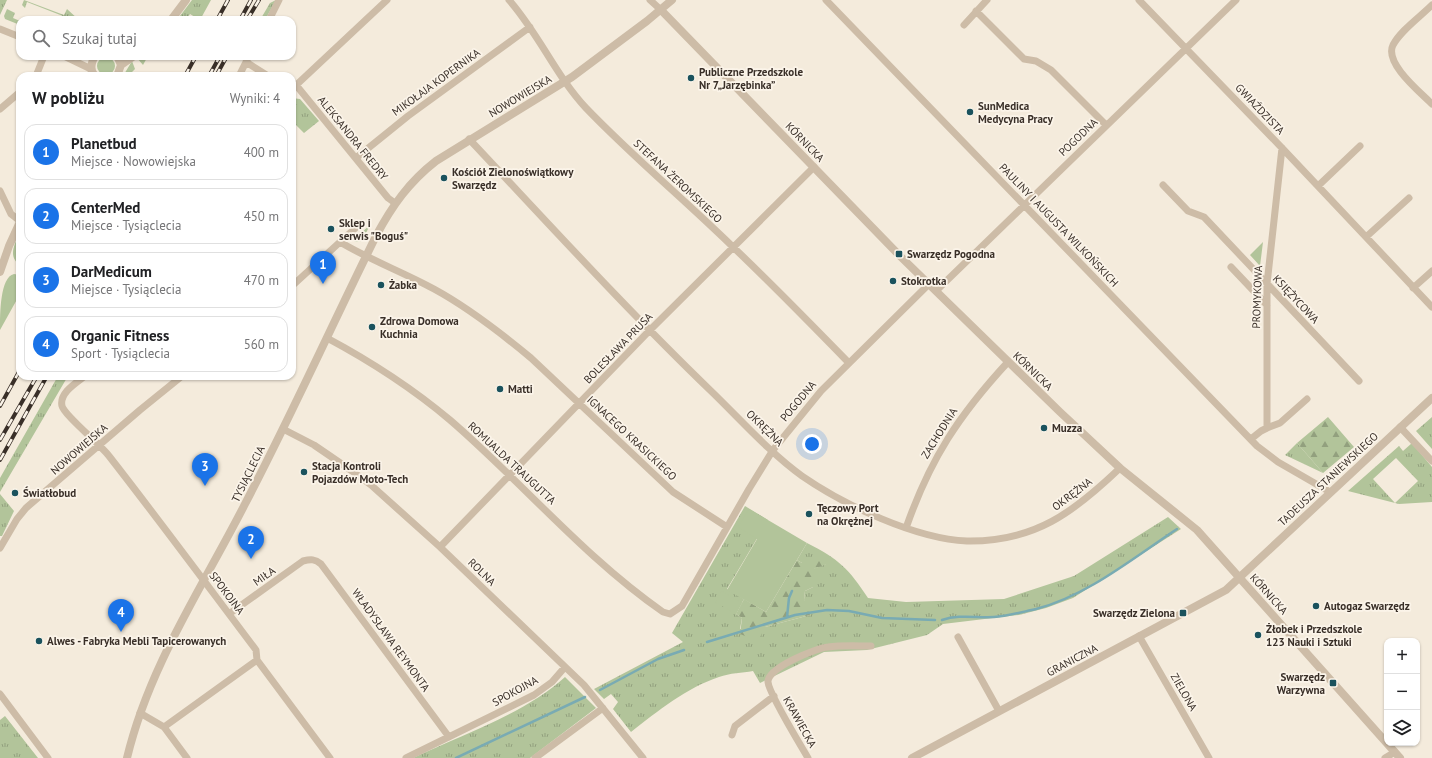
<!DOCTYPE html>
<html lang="pl">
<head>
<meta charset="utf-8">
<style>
  :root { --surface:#fff; --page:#f2f2f2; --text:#202124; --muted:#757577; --line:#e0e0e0; --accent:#1a73e8 }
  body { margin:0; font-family:"PT Sans",sans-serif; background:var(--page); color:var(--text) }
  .controls { position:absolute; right:12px; bottom:12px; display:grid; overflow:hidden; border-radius:8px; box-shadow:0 1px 3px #0004 }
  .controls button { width:36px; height:36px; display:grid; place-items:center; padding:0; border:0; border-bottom:1px solid var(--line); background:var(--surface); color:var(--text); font:20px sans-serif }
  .you { position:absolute; left:812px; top:444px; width:14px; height:14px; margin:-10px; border:3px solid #fff; border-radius:50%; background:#1a73e8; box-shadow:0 0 0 6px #1a73e833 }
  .badge { display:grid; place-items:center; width:26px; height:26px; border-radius:50%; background:var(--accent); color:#fff; font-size:13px; font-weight:700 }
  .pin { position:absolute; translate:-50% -33px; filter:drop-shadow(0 1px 2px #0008) }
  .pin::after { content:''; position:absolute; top:21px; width:14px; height:12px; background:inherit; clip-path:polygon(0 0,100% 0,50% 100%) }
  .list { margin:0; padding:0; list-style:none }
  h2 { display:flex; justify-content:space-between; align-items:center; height:52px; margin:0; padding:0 16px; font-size:17px }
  h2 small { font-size:13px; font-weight:400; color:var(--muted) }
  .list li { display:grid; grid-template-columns:26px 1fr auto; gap:12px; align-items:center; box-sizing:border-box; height:56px; margin:0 8px 8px; padding:0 8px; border:1px solid var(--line); border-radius:12px }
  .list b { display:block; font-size:15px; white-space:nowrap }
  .list p { margin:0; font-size:13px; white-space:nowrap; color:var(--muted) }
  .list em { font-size:13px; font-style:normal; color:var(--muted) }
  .icon { flex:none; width:22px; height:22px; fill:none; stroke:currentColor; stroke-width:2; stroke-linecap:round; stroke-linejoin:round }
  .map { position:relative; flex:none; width:1432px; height:758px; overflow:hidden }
  .search { position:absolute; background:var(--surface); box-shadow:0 1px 3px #0004; left:16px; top:16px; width:280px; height:44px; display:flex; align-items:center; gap:10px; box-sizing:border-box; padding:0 14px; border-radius:12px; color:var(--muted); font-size:15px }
  .panel { position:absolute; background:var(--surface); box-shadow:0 1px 3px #0004; left:16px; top:72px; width:280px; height:308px; border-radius:12px }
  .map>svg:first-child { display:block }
  .grass { fill:url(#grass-tufts); fill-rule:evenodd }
  .forest { fill:url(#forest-firs) }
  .green { fill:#b2c49a }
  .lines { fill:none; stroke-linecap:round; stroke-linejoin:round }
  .stream { stroke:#79abb3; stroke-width:2.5 }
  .minor { stroke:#cdbca7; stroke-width:7 }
  .tertiary { stroke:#cdbca7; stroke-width:8 }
  .rail-casing { stroke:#392f28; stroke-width:4 }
  .rail { stroke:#fbf4e9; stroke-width:2.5; stroke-dasharray:8; stroke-linecap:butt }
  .poi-dot { fill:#1a525d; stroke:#fbf4e9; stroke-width:1.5 }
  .labels { text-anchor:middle; stroke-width:3.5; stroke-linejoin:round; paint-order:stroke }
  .poi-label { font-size:11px; font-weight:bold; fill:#392f28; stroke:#fbf4e9; text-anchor:start }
  .street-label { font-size:11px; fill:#392f28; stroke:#fbf4e9 }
</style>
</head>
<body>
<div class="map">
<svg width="1432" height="758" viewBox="0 0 1432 758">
  <defs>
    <pattern id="grass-tufts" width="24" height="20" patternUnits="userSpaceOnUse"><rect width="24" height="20" fill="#b2c49a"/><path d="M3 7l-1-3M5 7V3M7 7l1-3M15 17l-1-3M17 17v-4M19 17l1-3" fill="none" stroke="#92a07e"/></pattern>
    <pattern id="forest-firs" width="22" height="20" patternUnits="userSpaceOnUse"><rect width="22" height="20" fill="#b2c49a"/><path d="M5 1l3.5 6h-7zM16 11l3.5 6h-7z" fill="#92a07e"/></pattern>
  </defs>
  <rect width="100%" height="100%" fill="#f4ebdc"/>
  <path class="grass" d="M 0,0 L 7,0 L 0,15 Z
    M 24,0 L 64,15 L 67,9 L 79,20 L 73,20 L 27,2 L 25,8 L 22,5 Z
    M 192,0 L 211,0 L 200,20 L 190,14 L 186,20 L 177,20 Z
    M 276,0 L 265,20 L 260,20 L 270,3 Z
    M 7,9 L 15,13 L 13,18 L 20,21 L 20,25 L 5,19 L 4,16 Z
    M 139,56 L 148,56 L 143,65 L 137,58 Z
    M 132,61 L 135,69 L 128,76 L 123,76 Z
    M 292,98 L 300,99 L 319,121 L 304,133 L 292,121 Z
    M 370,225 L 362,241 L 355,242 L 353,240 Z
    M 58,376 L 68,376 L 0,492 L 0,478 Z
    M 1432,417 L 1432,449 L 1416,431 Z
    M 1297,443 L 1323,473 L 1285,455 Z
    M 1412,443 L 1432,467 L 1432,502 L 1399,504 L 1348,491 L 1399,446 L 1403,451 ZM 1396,458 L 1418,481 L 1395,503 L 1373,479 Z
    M 0,494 L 14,511 L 2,536 L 0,536 Z
    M 745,506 L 768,520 L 727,589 L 744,599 L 736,614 L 742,618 L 740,629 L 765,627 L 810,615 L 804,600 L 805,591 L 813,587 L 813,569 L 826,564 L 802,563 L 797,560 L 807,543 C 839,559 849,569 868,598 L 906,602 L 1004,599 L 1074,576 L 1168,517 L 1181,529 L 1073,598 L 1046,608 L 1019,615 L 943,624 L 927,635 L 867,650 L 824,652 L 760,683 L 753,671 C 742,673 730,673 719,677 C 686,688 658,711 631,732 L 613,709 L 618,702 L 611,694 L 604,699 L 594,689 L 683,642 L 672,633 Z
    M 565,677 L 596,708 L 530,758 L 413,758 C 464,734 524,714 565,677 Z
    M 5,716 L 38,758 L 0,758 L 0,720 Z"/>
  <path class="forest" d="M 1328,417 L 1354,447 L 1323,473 L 1297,443 Z
    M 821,553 L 827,564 L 814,569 L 813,587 L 805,591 L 804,600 L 808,603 L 810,615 L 765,627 L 758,641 L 740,634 L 742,618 L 736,614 L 744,599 L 766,612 L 797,560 L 802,563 Z"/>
  <path class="green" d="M97 66a9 9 0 1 1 18 0a9 9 0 1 1-18 0Z
    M 19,235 L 20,235 L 20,265 C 8,257 14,245 19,235 Z
    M 1263,242 L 1260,266 L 1250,255 Z
    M 14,274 L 20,275 L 20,294 L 0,330 C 0,314 0,277 14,274 Z
    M 749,509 L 807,543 L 766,612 L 727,590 L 757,539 L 738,527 Z
    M 722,591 L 742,603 L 736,614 L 715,602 Z"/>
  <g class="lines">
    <path class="stream" d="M 787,617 L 789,598 L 792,591
      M 942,620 C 959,614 976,618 994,617 C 1008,616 1022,612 1036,609 C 1087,596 1133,558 1177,529
      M 707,642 L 795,615 L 827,610 L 849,611 L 882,618 L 935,620
      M 600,690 L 658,659 L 684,650
      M 456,758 L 585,697"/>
    <path class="minor" d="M 509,0 C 539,34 556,76 586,108 C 633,157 685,200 733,247 C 773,285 811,324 849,363
      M 650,0 L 661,10
      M 826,0 L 1257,446 L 1278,462 L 1330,492
      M 1139,0 L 1282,148 L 1432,307
      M 1432,5 C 1420,17 1401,30 1393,45 C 1384,63 1420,92 1432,104
      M 976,11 L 1024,59 L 1036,61 L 1051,70 L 1106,125
      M 269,20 L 279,0
      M 964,25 L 987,0
      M 0,29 L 20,37
      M 64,56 L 91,69
      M 246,62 L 268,76
      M 36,76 L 44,56
      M 239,76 L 249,56
      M 296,85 L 388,198 L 395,203
      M 292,89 L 387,0
      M 0,109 L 20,92
      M 469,139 C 549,224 627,310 711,391 C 740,419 770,453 802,476 C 844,505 916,539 967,541 C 1035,542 1074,512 1120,468
      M 356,158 L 408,116 L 530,27
      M 1163,185 L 1188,211 L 1204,217 L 1359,381
      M 1318,186 L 1360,146
      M 0,191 L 11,214 L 20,221
      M 1366,237 L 1409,198
      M 340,242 L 361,223
      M 1231,267 L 1267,305
      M 292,286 L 340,242 C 370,260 403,272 434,289 C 469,308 501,333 531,358 L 673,492 L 727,527
      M 1413,288 L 1432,271
      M 936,291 L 1236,0
      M 327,338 C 370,361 412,388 450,420 C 522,482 584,557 663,612 L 670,614 L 682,606 L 749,489 L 773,450 L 821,391 L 929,284
      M 85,376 C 76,383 59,393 62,406 C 64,415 101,445 109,456 C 159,520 207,585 256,650 L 257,660 L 330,758
      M 1400,427 L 1432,461
      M 1267,428 L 1280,423 L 1307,399
      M 283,429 L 314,445 L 352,471 L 371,485 L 440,547 L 584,685 L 643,758
      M 1251,439 L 1261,431 L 1267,428 L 1267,284 L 1282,148
      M 906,528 C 930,459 959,415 1008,362
      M 440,547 L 649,331 L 814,167
      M 0,548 L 17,519 L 26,508 L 140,410 L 182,376
      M 229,614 L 303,561 C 311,559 315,559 321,564 L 449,737
      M 1139,636 L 1209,758
      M 958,637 L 999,711
      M 0,694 L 48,758
      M 140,713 L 164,727 L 187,758
      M 164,727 L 257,660
      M 732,735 L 735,726 L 774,696
      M 406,758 L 534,695 L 552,682 L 565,667
      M 535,758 L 603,708
      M 808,758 C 800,744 769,694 768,682 C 767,668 816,648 828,647 C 842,645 857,646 871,646
      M 1385,758 L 1395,752"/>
    <path class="tertiary" d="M 661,10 L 901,257 L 1060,412 L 1120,468 L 1197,530 L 1400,758
      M 171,20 L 186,0
      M 95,56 C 91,63 89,70 95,76
      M 121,65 L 134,56
      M 117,76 L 121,65 L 117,56
      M 0,272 L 9,246 L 20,222
      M 127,758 C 149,666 202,588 245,504 C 291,416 332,325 376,236 C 392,206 409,182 436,161 L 572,77 L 647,21 L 672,0
      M 912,758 L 1226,590 L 1432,398"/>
    <g class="rail-casing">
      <path id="rail" d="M 217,20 L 228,0
        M 240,20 L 251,0
        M 247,20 L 259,0
        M 185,76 L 196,56
        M 209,76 L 220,56
        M 216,76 L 227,56
        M 0,406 L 20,370
        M 0,440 L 37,376
        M 0,460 L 47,376"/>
    </g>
    <use href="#rail" class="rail"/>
  </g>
  <g class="poi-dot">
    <circle cx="691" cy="78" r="4"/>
    <circle cx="970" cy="112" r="4"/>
    <circle cx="444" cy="178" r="4"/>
    <circle cx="331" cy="229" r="4"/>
    <rect x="895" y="250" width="8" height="8" rx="2"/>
    <circle cx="893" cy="281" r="4"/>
    <circle cx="381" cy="285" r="4"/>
    <circle cx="372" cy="327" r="4"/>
    <circle cx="500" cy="389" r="4"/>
    <circle cx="1044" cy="428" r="4"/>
    <circle cx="304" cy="472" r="4"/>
    <circle cx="15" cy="493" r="4"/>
    <circle cx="809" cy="514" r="4"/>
    <circle cx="1316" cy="606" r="4"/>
    <rect x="1179" y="609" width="8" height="8" rx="2"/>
    <circle cx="1258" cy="635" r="4"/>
    <circle cx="39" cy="641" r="4"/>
    <rect x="1329" y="679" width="8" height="8" rx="2"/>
  </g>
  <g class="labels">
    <g class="poi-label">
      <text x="699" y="76">Publiczne Przedszkole<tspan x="699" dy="13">Nr 7„Jarzębinka”</tspan></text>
      <text x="978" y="110">SunMedica<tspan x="978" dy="13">Medycyna Pracy</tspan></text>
      <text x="452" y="176">Kościół Zielonoświątkowy<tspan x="452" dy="13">Swarzędz</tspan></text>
      <text x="339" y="227">Sklep i<tspan x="339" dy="13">serwis "Boguś"</tspan></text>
      <text x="907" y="258">Swarzędz Pogodna</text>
      <text x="901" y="285">Stokrotka</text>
      <text x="389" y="289">Żabka</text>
      <text x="380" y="325">Zdrowa Domowa<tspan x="380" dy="13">Kuchnia</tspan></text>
      <text x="508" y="393">Matti</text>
      <text x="1052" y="432">Muzza</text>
      <text x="312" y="470">Stacja Kontroli<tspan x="312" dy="13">Pojazdów Moto-Tech</tspan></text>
      <text x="23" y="497">Światłobud</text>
      <text x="817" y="512">Tęczowy Port<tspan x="817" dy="13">na Okrężnej</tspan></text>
      <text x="1324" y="610">Autogaz Swarzędz</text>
      <text x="1175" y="617" text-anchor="end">Swarzędz Zielona</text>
      <text x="1266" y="633">Żłobek i Przedszkole<tspan x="1266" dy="13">123 Nauki i Sztuki</tspan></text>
      <text x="47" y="645">Alwes - Fabryka Mebli Tapicerowanych</text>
      <text x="1325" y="681" text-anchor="end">Swarzędz<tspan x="1325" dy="13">Warzywna</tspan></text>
    </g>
    <g class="street-label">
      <text transform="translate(436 82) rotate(-36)" y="4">MIKOŁAJA KOPERNIKA</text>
      <text transform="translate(520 96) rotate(-31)" y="4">NOWOWIEJSKA</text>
      <text transform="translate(1260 109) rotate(46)" y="4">GWIAŹDZISTA</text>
      <text transform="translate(1078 137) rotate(-44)" y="4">POGODNA</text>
      <text transform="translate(353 138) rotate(51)" y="4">ALEKSANDRA FREDRY</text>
      <text transform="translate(805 142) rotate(46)" y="4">KÓRNICKA</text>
      <text transform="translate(678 181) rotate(43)" y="4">STEFANA ŻEROMSKIEGO</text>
      <text transform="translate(1059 225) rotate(46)" y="4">PAULINY I AUGUSTA WILKOŃSKICH</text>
      <text transform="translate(1257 297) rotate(-88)" y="4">PROMYKOWA</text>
      <text transform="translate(1296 299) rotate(47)" y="4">KSIĘŻYCOWA</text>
      <text transform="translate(618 348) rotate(-46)" y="4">BOLESŁAWA PRUSA</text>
      <text transform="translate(1033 371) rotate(44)" y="4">KÓRNICKA</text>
      <text transform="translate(798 401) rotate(-50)" y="4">POGODNA</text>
      <text transform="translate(765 428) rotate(44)" y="4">OKRĘŻNA</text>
      <text transform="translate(939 433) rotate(-58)" y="4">ZACHODNIA</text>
      <text transform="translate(632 438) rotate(43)" y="4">IGNACEGO KRASICKIEGO</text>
      <text transform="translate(79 449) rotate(-41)" y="4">NOWOWIEJSKA</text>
      <text transform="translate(512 463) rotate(43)" y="4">ROMUALDA TRAUGUTTA</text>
      <text transform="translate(248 474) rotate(-64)" y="4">TYSIĄCLECIA</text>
      <text transform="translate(1328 479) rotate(-43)" y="4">TADEUSZA STANIEWSKIEGO</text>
      <text transform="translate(1072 494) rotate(-37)" y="4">OKRĘŻNA</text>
      <text transform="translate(482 572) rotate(44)" y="4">ROLNA</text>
      <text transform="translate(264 576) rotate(-35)" y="4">MIŁA</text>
      <text transform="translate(227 593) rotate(53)" y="4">SPOKOJNA</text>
      <text transform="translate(1269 594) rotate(48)" y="4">KÓRNICKA</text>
      <text transform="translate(391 640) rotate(54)" y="4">WŁADYSŁAWA REYMONTA</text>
      <text transform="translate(1072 660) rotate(-28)" y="4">GRANICZNA</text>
      <text transform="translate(515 691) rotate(-29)" y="4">SPOKOJNA</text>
      <text transform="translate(1184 692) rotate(60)" y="4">ZIELONA</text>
      <text transform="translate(800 722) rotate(61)" y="4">KRAWIECKA</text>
    </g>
  </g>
</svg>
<div class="controls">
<button>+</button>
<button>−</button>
<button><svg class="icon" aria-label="layers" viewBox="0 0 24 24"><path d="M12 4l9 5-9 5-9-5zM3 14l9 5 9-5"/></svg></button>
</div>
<div class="you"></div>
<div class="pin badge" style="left:323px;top:284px">1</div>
<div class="pin badge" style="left:251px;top:559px">2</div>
<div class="pin badge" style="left:205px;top:486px">3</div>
<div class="pin badge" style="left:121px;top:632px">4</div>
<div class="search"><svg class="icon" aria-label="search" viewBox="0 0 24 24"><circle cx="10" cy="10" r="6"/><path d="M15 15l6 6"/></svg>Szukaj tutaj</div>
<section class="panel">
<h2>W pobliżu<small>Wyniki: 4</small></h2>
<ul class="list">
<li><span class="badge">1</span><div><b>Planetbud</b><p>Miejsce · Nowowiejska</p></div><em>400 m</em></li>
<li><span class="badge">2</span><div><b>CenterMed</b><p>Miejsce · Tysiąclecia</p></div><em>450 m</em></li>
<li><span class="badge">3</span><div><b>DarMedicum</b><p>Miejsce · Tysiąclecia</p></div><em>470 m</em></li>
<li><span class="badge">4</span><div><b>Organic Fitness</b><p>Sport · Tysiąclecia</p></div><em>560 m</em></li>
</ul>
</section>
</div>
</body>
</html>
